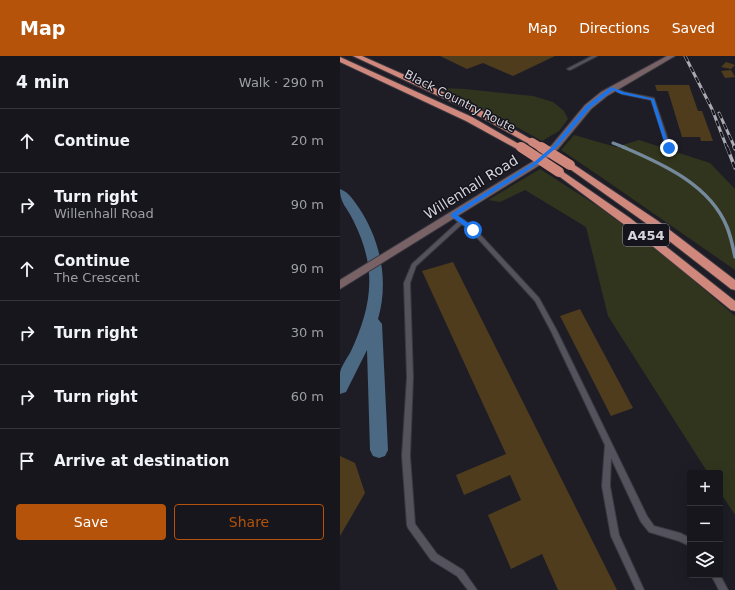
<!DOCTYPE html>
<html lang="en">
<head>
<meta charset="utf-8">
<style>
  :root { --surface:#16161c; --page:#1f1f25; --text:#f1f3f6; --muted:#9e9fa3; --line:#35353b; --accent:#b45309 }
  body { margin:0; font-family:"DejaVu Sans",sans-serif; background:var(--page); color:var(--text) }
  .controls { position:absolute; right:12px; bottom:12px; display:grid; overflow:hidden; border-radius:4px; box-shadow:0 4px 16px #0002 }
  .controls button { width:36px; height:36px; display:grid; place-items:center; padding:0; border:0; border-bottom:1px solid var(--line); background:var(--surface); color:var(--text); font:20px sans-serif }
  .stop { position:absolute; width:12px; height:12px; margin:-9px; border:3px solid #1a73e8; border-radius:50%; background:#fff }
  .stop.end { background:#1a73e8; border-color:#fff; box-shadow:0 1px 4px #0008 }
  .list { margin:0; padding:0; list-style:none }
  h2 { display:flex; justify-content:space-between; align-items:center; height:52px; margin:0; padding:0 16px; font-size:17px }
  h2 small { font-size:13px; font-weight:400; color:var(--muted) }
  .list li { display:grid; grid-template-columns:26px 1fr auto; gap:12px; align-items:center; box-sizing:border-box; height:64px; padding:0 16px; border-top:1px solid var(--line) }
  .list b { display:block; font-size:15px; white-space:nowrap }
  .list p { margin:0; font-size:13px; white-space:nowrap; color:var(--muted) }
  .list em { font-size:13px; font-style:normal; color:var(--muted) }
  .actions { display:flex; gap:8px; padding:12px 16px }
  .actions a { flex:1; padding:9px 0; border:1px solid var(--accent); border-radius:4px; text-align:center; font-size:14px; color:var(--accent) }
  .actions .main { background:var(--accent); color:#fff }
  .icon { flex:none; width:22px; height:22px; fill:none; stroke:currentColor; stroke-width:2; stroke-linecap:round; stroke-linejoin:round }
  .map { position:relative; flex:none; width:395px; height:534px; overflow:hidden }
  header { display:flex; align-items:center; gap:24px; box-sizing:border-box; height:56px; padding:0 20px; background:var(--accent); color:#fff }
  header strong { font-size:19px }
  nav { display:flex; gap:22px; margin-inline-start:auto; font-size:14px }
  main { display:flex }
  aside { flex:1; background:var(--surface) }
  .map>svg:first-child { display:block }
  .green { fill:#31351d }
  .lines { fill:none; stroke-linecap:round; stroke-linejoin:round }
  .stream-far1 { stroke:#75899d; stroke-width:3 }
  .stream { stroke:#75899d; stroke-width:3.5 }
  .canal { fill:#4b6982; fill-rule:evenodd }
  .building { fill:#4e3c1c }
  .lane-casing { stroke:#3a3840; stroke-width:2 }
  .secondary-casing { stroke:#3a3840; stroke-width:2 }
  .highway-casing { stroke:#3a3840; stroke-width:2 }
  .lane { fill:#54525d; fill-rule:evenodd }
  .secondary { fill:#796266; fill-rule:evenodd }
  .highway { fill:#d0887c; fill-rule:evenodd }
  .rail-far1-casing { stroke:#abaab2; stroke-width:3 }
  .rail-casing { stroke:#abaab2; stroke-width:3.5 }
  .rail-far1 { stroke:#15141d; stroke-width:2; stroke-dasharray:6; stroke-linecap:butt }
  .rail { stroke:#15141d; stroke-width:2.5; stroke-dasharray:8; stroke-linecap:butt }
  .highway-bridge-far1-casing { stroke:#3a3840; stroke-width:8; stroke-linecap:butt }
  .highway-bridge-casing { stroke:#3a3840; stroke-width:10; stroke-linecap:butt }
  .highway-bridge-far1 { stroke:#d0887c; stroke-width:8 }
  .highway-bridge { stroke:#d0887c; stroke-width:10 }
  .route { fill:#1a73e8 }
  .labels { text-anchor:middle; stroke-width:3; stroke-linejoin:round; paint-order:stroke }
  .far-street-label { font-size:12px; fill:#d6d5dc; stroke:#15141d }
  .shield { fill:#15141d; stroke:#9c9ba3; stroke-width:1 }
  .shield-label { font-size:13px; font-weight:bold; fill:#d6d5dc }
  .street-label { font-size:14px; fill:#d6d5dc; stroke:#15141d }
</style>
</head>
<body>
<header>
<strong>Map</strong>
<nav><a>Map</a><a>Directions</a><a>Saved</a></nav>
</header>
<main>
<aside>
<h2>4 min<small>Walk · 290 m</small></h2>
<ul class="list">
<li><svg class="icon" aria-label="ahead" viewBox="0 0 24 24"><path d="M12 20V5M6 11l6-6 6 6"/></svg><div><b>Continue</b></div><em>20 m</em></li>
<li><svg class="icon" aria-label="right" viewBox="0 0 24 24"><path d="M7 20v-9h11M14 6l5 5-5 5"/></svg><div><b>Turn right</b><p>Willenhall Road</p></div><em>90 m</em></li>
<li><svg class="icon" aria-label="ahead" viewBox="0 0 24 24"><path d="M12 20V5M6 11l6-6 6 6"/></svg><div><b>Continue</b><p>The Crescent</p></div><em>90 m</em></li>
<li><svg class="icon" aria-label="right" viewBox="0 0 24 24"><path d="M7 20v-9h11M14 6l5 5-5 5"/></svg><div><b>Turn right</b></div><em>30 m</em></li>
<li><svg class="icon" aria-label="right" viewBox="0 0 24 24"><path d="M7 20v-9h11M14 6l5 5-5 5"/></svg><div><b>Turn right</b></div><em>60 m</em></li>
<li><svg class="icon" aria-label="arrive" viewBox="0 0 24 24"><path d="M6 21V4h12l-3 4 3 4H6"/></svg><div><b>Arrive at destination</b></div></li>
</ul>
<div class="actions"><a class="main">Save</a><a>Share</a></div>
</aside>
<div class="map">
<svg width="395" height="534" viewBox="0 0 395 534">
  <rect width="100%" height="100%" fill="#1e1d26"/>
  <path class="green" d="M 99,32 L 125,33 L 193,40 L 213,46 L 224,55 L 228,63 L 219,75 L 202,85 L 173,69 Z
    M 234,79 L 276,91 L 299,84 L 370,107 L 395,133 L 395,214 L 261,121 L 221,94 Z
    M 200,113 L 259,151 L 326,201 L 395,260 L 395,459 L 380,436 L 380,417 L 368,417 L 268,260 L 246,171 L 185,134 L 160,146 L 148,144 Z"/>
  <g class="lines">
    <path class="stream-far1" d="M 273,87 L 286,92"/>
    <path class="stream" d="M 283,91 C 323,108 370,129 387,171 C 391,181 393,191 395,201"/>
    <path class="canal" d="M 0,133 C 9,136 14,145 19,152 C 41,185 49,226 38,263 L 42,268 L 48,394 L 45,400 L 39,402 L 33,400 L 30,394 L 27,294 L 6,336 L 0,338 C 0,331 0,323 0,317 C 1,310 8,301 11,295 C 22,271 31,245 29,218 C 28,200 22,182 14,166 C 8,152 0,148 0,133 Z"/>
  </g>
  <path class="building" d="M 100,0 L 215,0 L 173,20 L 143,7 L 127,13 Z
    M 386,6 L 395,9 L 391,13 L 381,11 Z
    M 391,14 L 395,21 L 385,22 L 381,15 Z
    M 315,29 L 349,29 L 358,55 L 362,55 L 373,85 L 361,85 L 360,81 L 342,81 L 328,35 L 317,35 Z
    M 113,206 L 277,534 L 218,534 L 202,498 L 171,513 L 148,459 L 181,444 L 170,419 L 124,439 L 116,419 L 166,398 L 82,215 Z
    M 240,253 L 293,352 L 271,360 L 220,260 Z
    M 0,400 L 15,407 L 25,437 L 0,480 Z"/>
  <g class="lines">
    <g class="lane-casing">
      <path id="lane" d="M 252,0 L 257,0 L 230,14 L 227,13 Z
        M 271,31 L 273,31 L 284,36 L 314,42 L 331,92 L 331,93 L 327,92 L 311,44 L 282,38 L 271,33 Z
        M 113,157 L 124,164 L 135,173 L 199,242 L 217,275 L 307,460 L 314,470 L 340,477 L 350,482 L 350,490 L 339,485 L 309,476 L 301,466 L 271,402 L 270,430 L 279,479 L 304,534 L 296,534 L 271,480 L 262,430 L 265,389 L 211,275 L 195,245 L 131,175 L 122,168 L 76,210 L 70,227 L 73,321 L 70,400 L 75,468 L 97,498 L 123,514 L 137,534 L 128,534 L 117,520 L 91,504 L 68,472 L 67,469 L 62,400 L 67,321 L 64,227 L 72,208 L 118,166 L 111,160 L 111,158 Z
        M 371,519 L 380,519 L 388,534 L 379,534 Z"/>
    </g>
    <g class="secondary-casing">
      <path id="secondary" d="M 327,0 L 335,0 L 267,40 L 251,53 L 218,93 L 198,110 L 0,233 L 0,224 L 192,106 L 212,89 L 245,49 L 261,36 Z"/>
    </g>
    <g class="highway-casing">
      <path id="highway" d="M 13,0 L 22,0 L 130,48 L 196,86 L 192,89 L 189,88 L 124,52 Z
        M 0,1 L 132,61 L 184,91 L 180,94 L 177,93 L 126,65 L 0,6 Z
        M 230,106 L 318,165 L 395,224 L 395,234 L 391,233 L 310,170 L 227,111 L 226,109 L 227,107 Z
        M 219,113 L 290,162 L 395,245 L 395,255 L 391,254 L 305,184 L 216,118 L 214,116 Z"/>
    </g>
    <use href="#lane" class="lane"/>
    <use href="#secondary" class="secondary"/>
    <use href="#highway" class="highway"/>
    <g class="rail-far1-casing">
      <path id="rail-far1" d="M 345,0 L 372,53 L 387,92
        M 379,57 L 395,92"/>
    </g>
    <g class="rail-casing">
      <path id="rail" d="M 387,91 L 395,112
        M 394,91 L 395,93"/>
    </g>
    <use href="#rail-far1" class="rail-far1"/>
    <use href="#rail" class="rail"/>
    <g class="highway-bridge-far1-casing">
      <path id="highway-bridge-far1" d="M 192,86 L 202,92
        M 180,91 L 182,92"/>
    </g>
    <g class="highway-bridge-casing">
      <path id="highway-bridge" d="M 181,91 L 219,116
        M 201,91 L 230,109"/>
    </g>
    <use href="#highway-bridge-far1" class="highway-bridge-far1"/>
    <use href="#highway-bridge" class="highway-bridge"/>
  </g>
  <path class="route" d="M 271,31 L 284,36 L 314,43 L 330,93 L 326,92 L 311,44 L 281,38 L 273,34 L 250,52 L 216,92 L 196,109 L 117,159 L 135,172 L 135,175 L 131,175 L 111,160 L 111,158 L 193,107 L 213,90 L 246,50 Z"/>
  <g class="labels">
    <g class="far-street-label">
      <text transform="translate(120 45) rotate(27)" y="4">Black Country Route</text>
    </g>
    <rect class="shield" x="283" y="168" width="46" height="22" rx="3"/>
    <g class="shield-label">
      <text x="306" y="184">A454</text>
    </g>
    <g class="street-label">
      <text transform="translate(131 131) rotate(-32)" y="5">Willenhall Road</text>
    </g>
  </g>
</svg>
<div class="controls">
<button>+</button>
<button>−</button>
<button><svg class="icon" aria-label="layers" viewBox="0 0 24 24"><path d="M12 4l9 5-9 5-9-5zM3 14l9 5 9-5"/></svg></button>
</div>
<div class="stop" style="left:133px;top:174px"></div>
<div class="stop end" style="left:329px;top:92px"></div>
</div>
</main>
</body>
</html>
